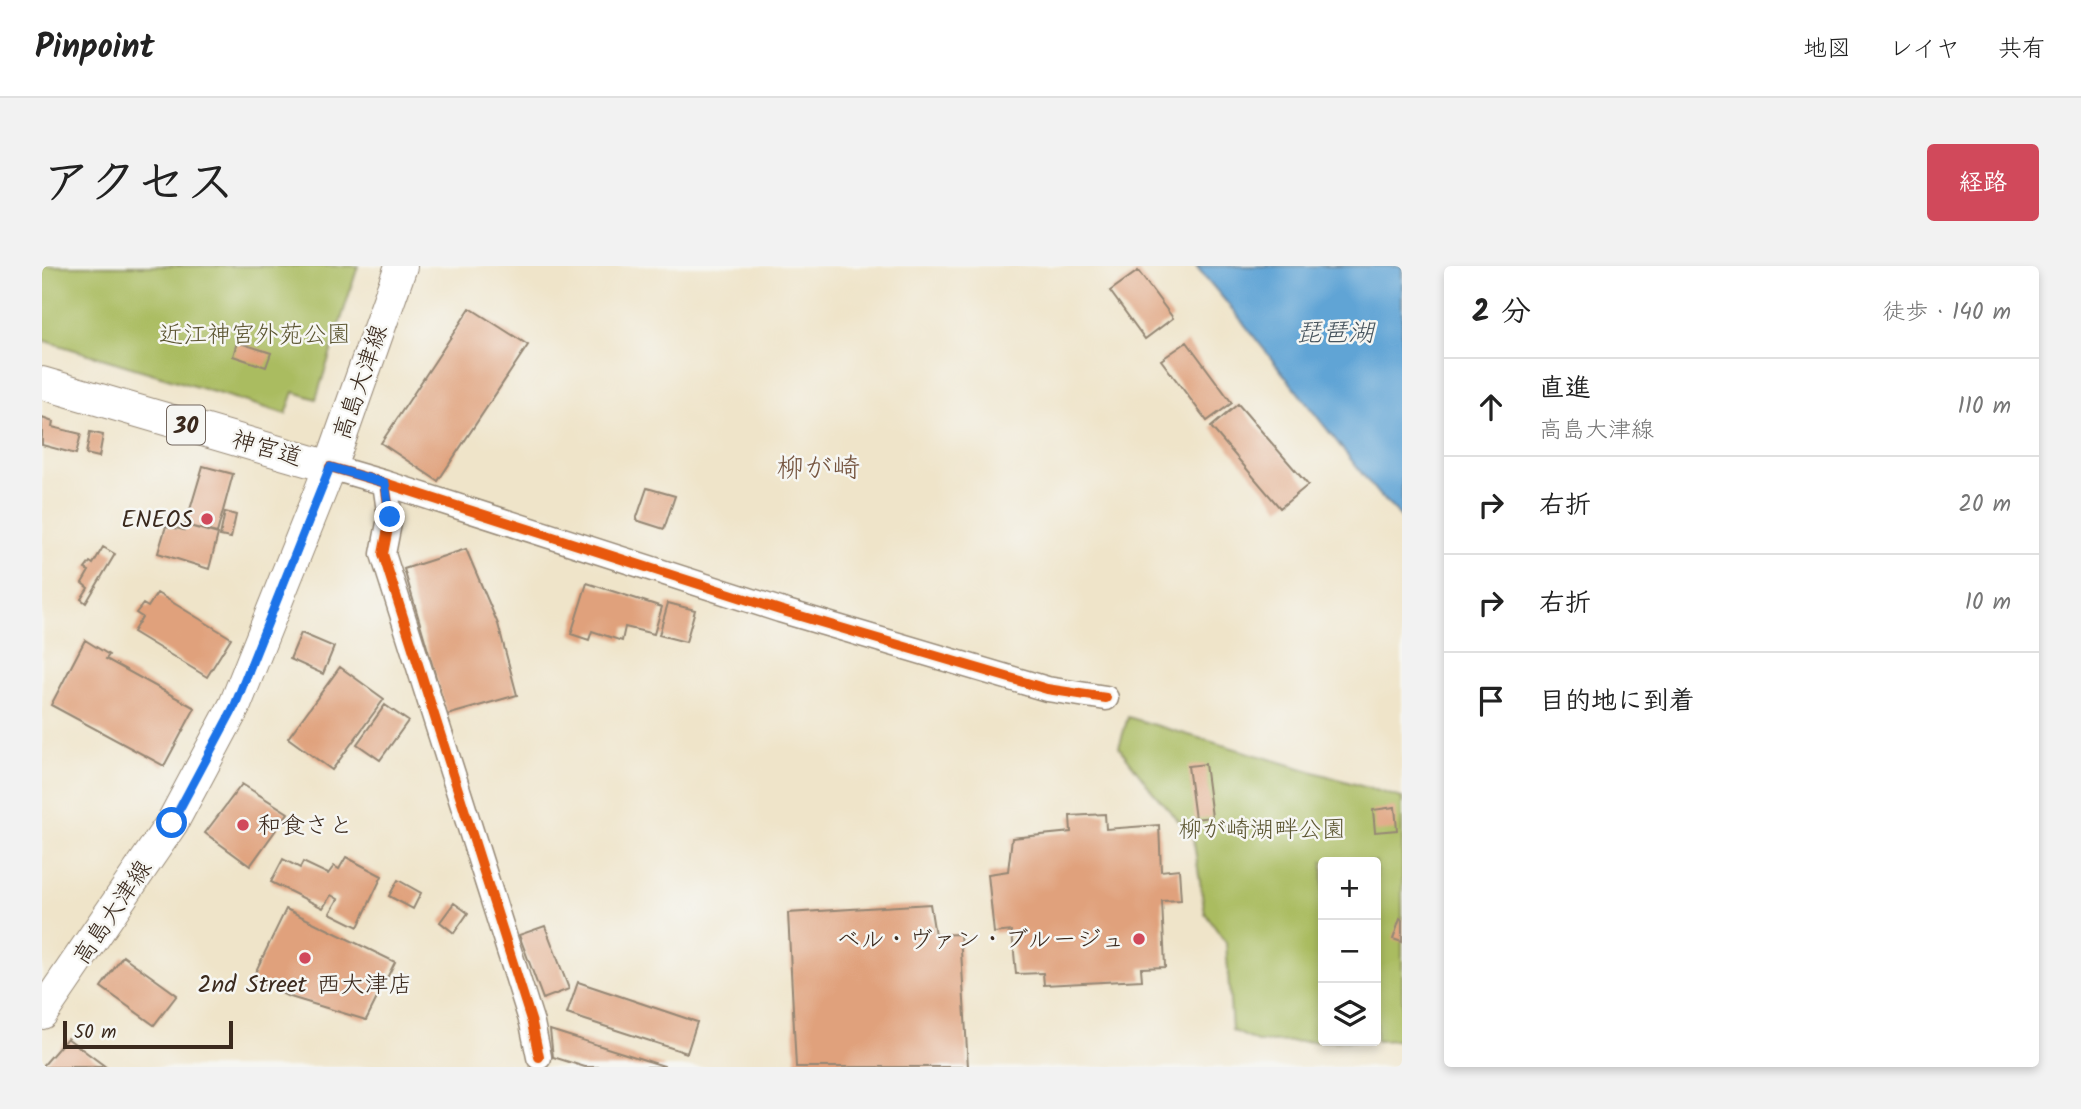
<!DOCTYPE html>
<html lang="ja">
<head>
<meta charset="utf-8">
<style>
  :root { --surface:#fff; --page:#f2f2f2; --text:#222; --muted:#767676; --line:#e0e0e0; --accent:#d1495b }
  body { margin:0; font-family:Kalam,"Klee One",sans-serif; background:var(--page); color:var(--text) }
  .controls { position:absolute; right:21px; bottom:21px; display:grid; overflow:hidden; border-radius:7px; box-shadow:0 4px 10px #0003 }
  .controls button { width:63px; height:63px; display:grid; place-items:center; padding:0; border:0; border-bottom:2px solid var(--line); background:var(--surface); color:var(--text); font:35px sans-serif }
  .scale { position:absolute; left:21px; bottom:18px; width:170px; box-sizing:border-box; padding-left:7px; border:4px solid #3b2a1e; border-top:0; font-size:19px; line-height:24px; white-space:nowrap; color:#3b2a1e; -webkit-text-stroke:5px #f6f6f2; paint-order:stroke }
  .stop { position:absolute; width:21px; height:21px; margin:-16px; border:5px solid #1a73e8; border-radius:50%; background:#fff }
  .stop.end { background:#1a73e8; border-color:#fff; box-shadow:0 2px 7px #0008 }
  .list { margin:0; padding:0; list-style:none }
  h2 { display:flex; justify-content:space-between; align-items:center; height:91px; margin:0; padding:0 28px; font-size:30px }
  h2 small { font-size:23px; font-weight:400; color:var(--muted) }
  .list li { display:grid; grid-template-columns:46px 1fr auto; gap:21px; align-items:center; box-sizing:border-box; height:98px; padding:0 28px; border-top:2px solid var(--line) }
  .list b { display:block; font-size:26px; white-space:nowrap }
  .list p { margin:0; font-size:23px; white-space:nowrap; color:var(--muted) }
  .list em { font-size:23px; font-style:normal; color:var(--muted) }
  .icon { flex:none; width:38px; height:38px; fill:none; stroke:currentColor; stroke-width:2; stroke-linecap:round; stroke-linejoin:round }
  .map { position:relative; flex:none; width:1360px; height:801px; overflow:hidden; border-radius:7px }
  header { display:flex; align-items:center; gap:42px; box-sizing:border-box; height:98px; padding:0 35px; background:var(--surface); border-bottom:2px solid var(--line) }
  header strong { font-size:33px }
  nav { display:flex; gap:38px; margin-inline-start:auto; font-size:24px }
  .intro { display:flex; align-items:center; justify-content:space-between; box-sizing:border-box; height:168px; padding:0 42px }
  h1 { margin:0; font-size:49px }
  .button { padding:18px 32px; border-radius:7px; background:var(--accent); color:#fff; font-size:24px; font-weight:700 }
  main { display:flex; gap:42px; padding:0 42px }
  aside { flex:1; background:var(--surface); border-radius:7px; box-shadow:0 4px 10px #0003 }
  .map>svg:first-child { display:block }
  .green { fill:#aabc60; stroke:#72733f; stroke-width:2 }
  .water { fill:#60a4d5; stroke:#4e677a; stroke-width:2 }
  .building { fill:#e0a17b }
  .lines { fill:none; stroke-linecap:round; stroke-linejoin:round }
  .minor-casing { stroke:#958774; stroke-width:27 }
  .major-casing { stroke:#958774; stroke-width:34 }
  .minor { stroke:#fff; stroke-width:24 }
  .major { stroke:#fff; stroke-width:32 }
  .cycleway-casing { stroke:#f6f6f2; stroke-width:15 }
  .cycleway { stroke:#e8590c; stroke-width:10 }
  .route { stroke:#1a73e8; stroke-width:9 }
  .poi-dot { fill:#d1495b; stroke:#f6f6f2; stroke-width:2.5 }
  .labels { text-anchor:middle; stroke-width:5; stroke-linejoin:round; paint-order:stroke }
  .shield { fill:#f6f6f2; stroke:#73675e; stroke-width:2 }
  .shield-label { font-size:23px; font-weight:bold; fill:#3b2a1e }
  .park-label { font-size:24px; fill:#5c5632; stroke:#f6f6f2 }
  .street-label { font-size:24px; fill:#3b2a1e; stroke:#f6f6f2 }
  .poi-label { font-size:24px; fill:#3b2a1e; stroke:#f6f6f2; text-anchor:end }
  .water-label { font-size:26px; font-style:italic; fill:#48555e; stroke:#f6f6f2 }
  .quarter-label { font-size:28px; fill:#75543f; stroke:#f6f6f2 }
</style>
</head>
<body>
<header>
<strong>Pinpoint</strong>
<nav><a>地図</a><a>レイヤ</a><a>共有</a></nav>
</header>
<div class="intro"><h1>アクセス</h1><a class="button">経路</a></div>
<main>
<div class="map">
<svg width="1360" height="801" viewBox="0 0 1360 801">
  <rect width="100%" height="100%" fill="#f6f6f2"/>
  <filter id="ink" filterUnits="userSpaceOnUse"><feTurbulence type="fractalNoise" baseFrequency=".0143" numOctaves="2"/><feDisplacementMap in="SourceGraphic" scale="14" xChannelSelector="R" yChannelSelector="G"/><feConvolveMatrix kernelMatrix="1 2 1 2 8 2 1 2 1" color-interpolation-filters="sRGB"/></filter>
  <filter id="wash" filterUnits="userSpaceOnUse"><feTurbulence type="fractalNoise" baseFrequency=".00686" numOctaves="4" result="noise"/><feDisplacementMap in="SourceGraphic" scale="28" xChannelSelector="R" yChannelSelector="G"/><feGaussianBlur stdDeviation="1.57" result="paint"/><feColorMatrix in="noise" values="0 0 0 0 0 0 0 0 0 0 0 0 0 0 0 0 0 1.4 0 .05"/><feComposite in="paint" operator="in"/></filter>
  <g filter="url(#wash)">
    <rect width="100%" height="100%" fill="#efe4c9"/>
    <path class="green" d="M 0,0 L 316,0 L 274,133 L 252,126 L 244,148 L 0,74 Z
      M 1086,451 L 1360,532 L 1360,774 L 1334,775 L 1334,596 L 1281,596 L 1281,775 L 1320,775 L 1215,776 L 1190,764 L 1184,677 L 1163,647 L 1151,571 L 1112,527 L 1077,481 Z"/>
    <path class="water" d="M 1154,0 L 1360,0 L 1360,252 L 1337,229 L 1191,44 Z"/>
    <g id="blocks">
      <path class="building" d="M 1096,5 L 1131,52 L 1103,73 L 1068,25 Z
        M 428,42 L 486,79 L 396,215 L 339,177 Z
        M 195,76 L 229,87 L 224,101 L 191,90 Z
        M 1145,76 L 1190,137 L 1165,155 L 1119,94 Z
        M 1196,138 L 1266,219 L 1238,242 L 1169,161 Z
        M 0,152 L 11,156 L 10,161 L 39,168 L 34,188 L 0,179 Z
        M 48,166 L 61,169 L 57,191 L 44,188 Z
        M 161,200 L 191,208 L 175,267 L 147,260 L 176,268 L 167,303 L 116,287 L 124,260 L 142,264 Z
        M 605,222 L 633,230 L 622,263 L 594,254 Z
        M 183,246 L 194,249 L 189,272 L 178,270 Z
        M 61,281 L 73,288 L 44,337 L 39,333 L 46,322 L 40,317 L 47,305 L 43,303 L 48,296 L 51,298 Z
        M 424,283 L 456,358 L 475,429 L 405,449 L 362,303 Z
        M 545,317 L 620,341 L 612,368 L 583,361 L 580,375 L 550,365 L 547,374 L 529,368 Z
        M 115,327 L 189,372 L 165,411 L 91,366 L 100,351 L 94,347 L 101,338 L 106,341 Z
        M 626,337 L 653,344 L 644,376 L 617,369 Z
        M 259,367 L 292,381 L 281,408 L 248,393 Z
        M 43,374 L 67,389 L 64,393 L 153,442 L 122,500 L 9,439 Z
        M 298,401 L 342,433 L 290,504 L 246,472 Z
        M 343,439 L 366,455 L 338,494 L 315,478 Z
        M 1163,498 L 1170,551 L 1153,553 L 1146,500 Z
        M 200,518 L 246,547 L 208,600 L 163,567 Z
        M 1353,541 L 1355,564 L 1333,566 L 1331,544 Z
        M 1063,548 L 1064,563 L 1117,559 L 1119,605 L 1137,603 L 1139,634 L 1120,635 L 1123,701 L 1099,702 L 1100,714 L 1002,719 L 1001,707 L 974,708 L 970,665 L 952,667 L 946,608 L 966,605 L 970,572 L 1029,566 L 1028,550 Z
        M 304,591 L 340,610 L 316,661 L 288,647 L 296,633 L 289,629 L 281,642 L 229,616 L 241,593 L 258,602 L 261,596 L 286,608 L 292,600 L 297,603 Z
        M 356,614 L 379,627 L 371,643 L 347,630 Z
        M 412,637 L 426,647 L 412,667 L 398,656 Z
        M 888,638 L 893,669 L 918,668 L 926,801 L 754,801 L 746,647 Z
        M 244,643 L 353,696 L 324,754 L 245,730 L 210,713 Z
        M 1358,653 L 1360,654 L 1360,676 L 1351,673 Z
        M 503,660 L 527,723 L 501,733 L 477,669 Z
        M 81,690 L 135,729 L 112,759 L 59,721 Z
        M 536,716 L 655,756 L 645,787 L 525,748 Z
        M 508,764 L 622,800 L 622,801 L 543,801 L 511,791 Z
        M 25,772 L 64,801 L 0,801 Z"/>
    </g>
  </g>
  <g filter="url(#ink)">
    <use href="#blocks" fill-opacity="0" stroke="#958774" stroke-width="2"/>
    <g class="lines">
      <g class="minor-casing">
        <path id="minor" d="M 288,201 L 343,217 L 738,344 L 1005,423 L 1064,432
          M 343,217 L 348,252 L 341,288 L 490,757 L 497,791"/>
      </g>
      <g class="major-casing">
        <path id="major" d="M 0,117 L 288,201
          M 0,747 L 130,557 L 193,439 L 288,201 L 359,0"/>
      </g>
      <use href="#minor" class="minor"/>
      <use href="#major" class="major"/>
      <g class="cycleway-casing">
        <path id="cycleway" d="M 288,201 L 343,217 L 738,344 L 1005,423 L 1064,432
          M 343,217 L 348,252 L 341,288 L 490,757 L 497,791"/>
      </g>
      <use href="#cycleway" class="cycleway"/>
    </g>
  </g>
  <g class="lines" filter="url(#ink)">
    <path class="route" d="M 130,557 L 193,439 L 288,201 L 343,217 L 348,251"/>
  </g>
  <g class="poi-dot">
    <circle cx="165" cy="253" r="7"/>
    <circle cx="201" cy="559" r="7"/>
    <circle cx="1097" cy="673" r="7"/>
    <circle cx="263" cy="692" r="7"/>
  </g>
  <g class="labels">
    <rect class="shield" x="125" y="139.5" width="38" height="39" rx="5"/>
    <g class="shield-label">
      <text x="144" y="167">30</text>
    </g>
    <g class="park-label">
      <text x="213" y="76">近江神宮外苑公園</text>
      <text x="1220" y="571">柳が崎湖畔公園</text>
    </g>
    <g class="street-label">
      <text transform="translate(318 116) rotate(-71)" y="8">高島大津線</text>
      <text transform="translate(225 182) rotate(16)" y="8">神宮道</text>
      <text transform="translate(70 646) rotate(-56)" y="8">高島大津線</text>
    </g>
    <g class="poi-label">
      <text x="151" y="261">ENEOS</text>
      <text x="215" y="567" text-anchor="start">和食さと</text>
      <text x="1083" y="681">ベル・ヴァン・ブルージュ</text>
      <text x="263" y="726" text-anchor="middle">2nd Street 西大津店</text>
    </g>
    <g class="water-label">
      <text x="1293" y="75">琵琶湖</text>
    </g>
    <g class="quarter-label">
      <text x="776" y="211">柳が崎</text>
    </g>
  </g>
</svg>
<div class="controls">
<button>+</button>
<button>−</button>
<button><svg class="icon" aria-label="layers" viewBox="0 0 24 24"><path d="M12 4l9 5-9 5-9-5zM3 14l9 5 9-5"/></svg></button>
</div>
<div class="scale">50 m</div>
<div class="stop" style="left:130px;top:557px"></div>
<div class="stop end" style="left:348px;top:251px"></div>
</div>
<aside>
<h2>2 分<small>徒歩 · 140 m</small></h2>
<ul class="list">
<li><svg class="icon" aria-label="ahead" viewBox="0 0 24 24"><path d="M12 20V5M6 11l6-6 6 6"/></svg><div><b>直進</b><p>高島大津線</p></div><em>110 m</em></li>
<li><svg class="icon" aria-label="right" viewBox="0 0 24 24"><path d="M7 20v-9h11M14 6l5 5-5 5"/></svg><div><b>右折</b></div><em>20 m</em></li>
<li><svg class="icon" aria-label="right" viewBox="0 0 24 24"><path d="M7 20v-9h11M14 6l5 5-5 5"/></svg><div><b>右折</b></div><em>10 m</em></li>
<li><svg class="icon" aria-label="arrive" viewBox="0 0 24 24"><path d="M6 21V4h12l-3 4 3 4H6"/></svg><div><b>目的地に到着</b></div></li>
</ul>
</aside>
</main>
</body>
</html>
